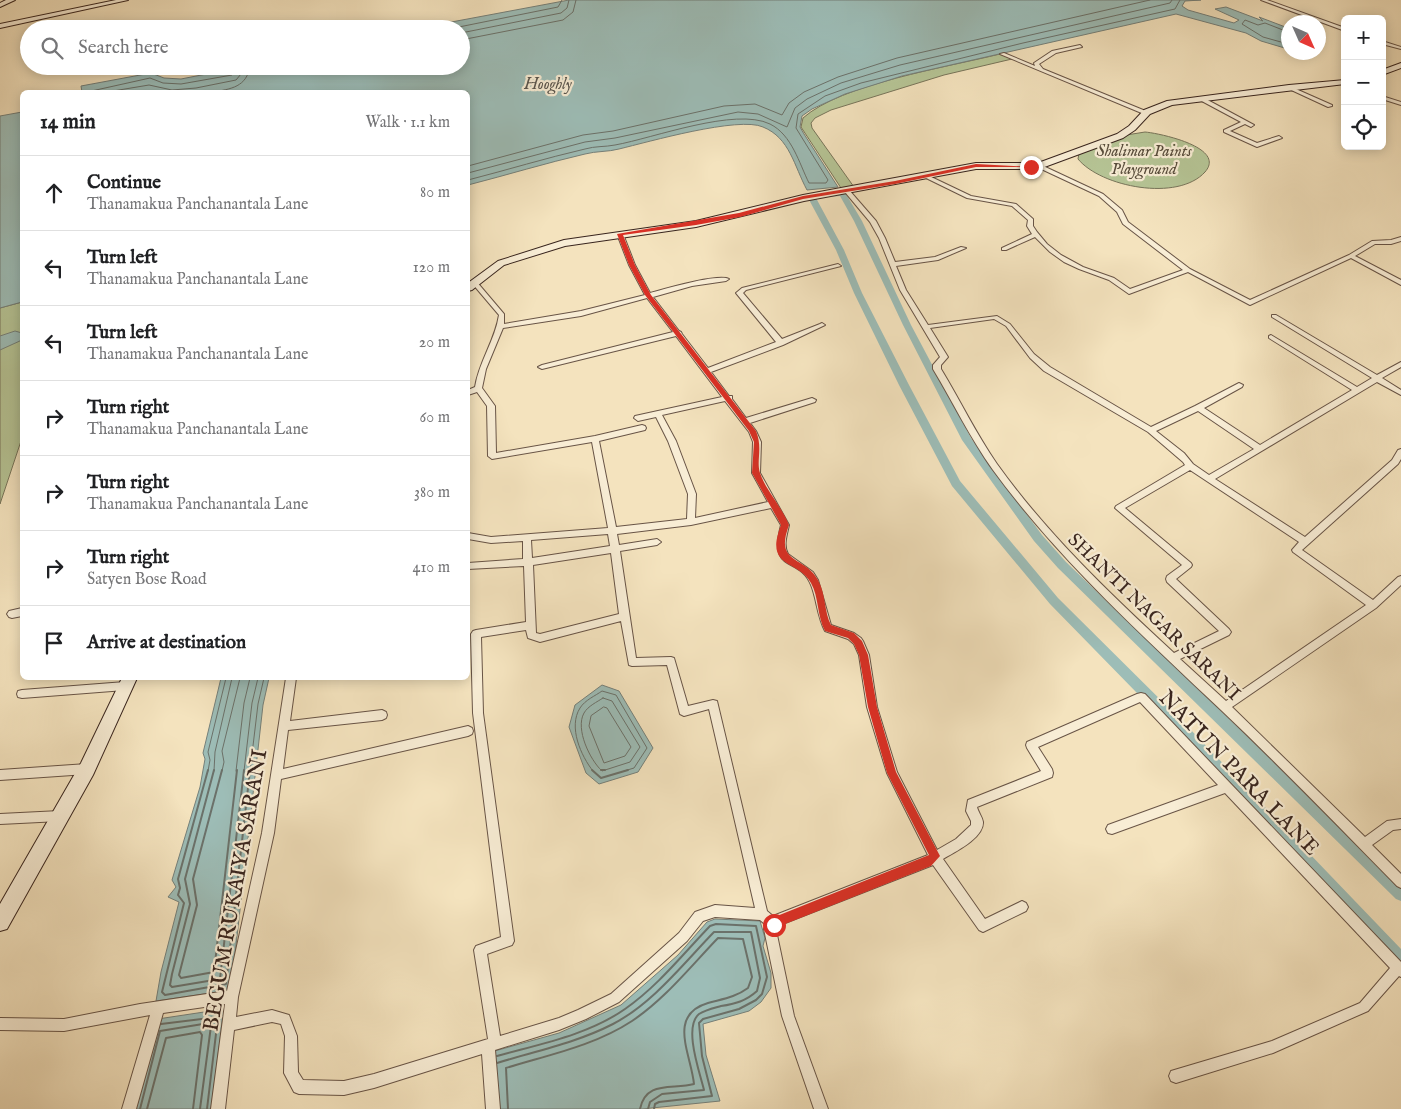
<!DOCTYPE html>
<html lang="en">
<head>
<meta charset="utf-8">
<style>
  :root { --surface:#fff; --page:#f2f2f2; --text:#202124; --muted:#757577; --line:#e0e0e0 }
  body { margin:0; font-family:"IM FELL English",serif; background:var(--page); color:var(--text) }
  .controls { position:absolute; right:15px; top:15px; display:grid; overflow:hidden; border-radius:8px; box-shadow:0 2px 12px #0003 }
  .controls button { width:45px; height:45px; display:grid; place-items:center; padding:0; border:0; border-bottom:1px solid var(--line); background:var(--surface); color:var(--text); font:25px sans-serif }
  .compass { position:absolute; left:1281px; top:15px; width:45px; height:45px; border-radius:50%; background:var(--surface); box-shadow:0 2px 12px #0003; rotate:135deg }
  .stop { position:absolute; width:15px; height:15px; margin:-11px; border:4px solid #d93025; border-radius:50%; background:#fff }
  .stop.end { background:#d93025; border-color:#fff; box-shadow:0 1px 5px #0008 }
  .list { margin:0; padding:0; list-style:none }
  h2 { display:flex; justify-content:space-between; align-items:center; height:65px; margin:0; padding:0 20px; font-size:21px }
  h2 small { font-size:16px; font-weight:400; color:var(--muted) }
  .list li { display:grid; grid-template-columns:32px 1fr auto; gap:15px; align-items:center; box-sizing:border-box; height:75px; padding:0 20px; border-top:1px solid var(--line) }
  .list b { display:block; font-size:19px; white-space:nowrap }
  .list p { margin:0; font-size:16px; white-space:nowrap; color:var(--muted) }
  .list em { font-size:16px; font-style:normal; color:var(--muted) }
  .icon { flex:none; width:28px; height:28px; fill:none; stroke:currentColor; stroke-width:2; stroke-linecap:round; stroke-linejoin:round }
  .map { position:relative; flex:none; width:1401px; height:1109px; overflow:hidden }
  .search { position:absolute; background:var(--surface); box-shadow:0 2px 12px #0003; left:20px; top:20px; width:450px; height:55px; display:flex; align-items:center; gap:12px; box-sizing:border-box; padding:0 18px; border-radius:28px; color:var(--muted); font-size:19px }
  .panel { position:absolute; background:var(--surface); box-shadow:0 2px 12px #0003; left:20px; top:90px; width:450px; height:590px; border-radius:8px }
  .map>svg:first-child { display:block }
  .green { fill:#b6c596; stroke:#78755a }
  .water { fill:#9dbdb7; stroke:#75807a }
  .lines { fill:none; stroke-linecap:round; stroke-linejoin:round }
  .shore-far1 { stroke:#6b716a; stroke-width:1 }
  .shore { stroke:#6b716a; stroke-width:2 }
  .canal { fill:#9dbdb7; fill-rule:evenodd }
  .street-casing { stroke:#685446; stroke-width:2 }
  .secondary-casing { stroke:#39251e; stroke-width:2 }
  .street { fill:#f8edd5; fill-rule:evenodd }
  .secondary { fill:#f8edd5; fill-rule:evenodd }
  .route { fill:#d93025 }
  .labels { text-anchor:middle; stroke-width:4.5; stroke-linejoin:round; paint-order:stroke }
  .far-water-label { font-size:16px; font-style:italic; fill:#57534c; stroke:#f8edd5 }
  .far-park-label { font-size:16px; font-style:italic; fill:#584d3c; stroke:#f8edd5 }
  .street-label { font-size:19px; fill:#39251e; stroke:#f8edd5 }
  .near-street-label { font-size:22px; fill:#39251e; stroke:#f8edd5 }
</style>
</head>
<body>
<div class="map">
<svg width="1401" height="1109" viewBox="0 0 1401 1109">
  <rect width="100%" height="100%" fill="#f4e3be"/>
  <filter id="stains"><feTurbulence type="fractalNoise" baseFrequency=".004" numOctaves="4"/><feColorMatrix values="0 0 0 0 .2 0 0 0 0 .09 0 0 0 0 .02 0 0 0 .5 -.17"/></filter>
  <radialGradient id="worn" r=".72"><stop offset=".6" stop-color="#630" stop-opacity="0"/><stop offset="1" stop-color="#630" stop-opacity=".3"/></radialGradient>
  <path class="green" d="M 1000,54 L 1012,59 L 944,75 L 831,110 L 815,118 L 811,123 L 812,128 L 854,187 L 841,188 L 801,127 L 803,118 C 841,84 948,67 1000,54 Z
    M 1145,132 C 1158,133 1227,147 1205,172 C 1178,202 1101,187 1078,159 L 1079,153 L 1120,136 Z
    M 22,302 L 22,438 L 0,504 L 0,308 Z"/>
  <path class="water" d="M 569,0 L 1201,0 L 1185,1 L 1182,6 L 1188,10 L 1234,23 L 1239,20 L 1215,9 L 1226,7 L 1263,21 L 1259,17 L 1288,28 L 1288,49 L 1261,41 L 1246,33 L 1176,14 L 902,76 L 845,94 L 812,109 L 802,116 L 800,127 L 804,134 L 838,187 L 807,190 C 794,166 790,138 763,127 C 739,116 648,142 619,149 C 608,152 596,151 585,154 C 546,163 507,175 468,185 L 468,92 L 82,92 L 81,86 L 151,73 L 164,78 L 181,79 L 232,69 L 231,67 L 199,73 L 197,68 L 210,66 L 461,66 L 461,29 L 414,29 Z
    M 22,112 L 22,302 L 0,308 L 0,116 Z
    M 15,331 L 22,333 L 22,340 L 0,350 L 0,336 Z
    M 221,678 L 269,678 L 263,705 L 231,990 L 156,1001 L 161,972 L 179,902 L 168,897 L 176,887 L 172,880 L 200,787 L 205,759 L 203,753 Z
    M 602,685 L 619,691 L 653,748 L 638,772 L 599,784 L 586,773 L 569,727 L 575,705 Z
    M 715,919 L 760,921 L 765,938 L 763,946 L 771,973 L 771,988 L 761,1002 L 749,1011 L 703,1024 L 706,1055 L 720,1101 L 642,1109 L 489,1109 L 484,1054 L 559,1033 L 621,1005 L 678,955 L 707,922 Z
    M 224,1009 L 211,1109 L 128,1109 L 151,1020 Z"/>
  <g class="lines">
    <path class="shore-far1" d="M 449,29 L 558,7 L 562,0
      M 1288,32 L 1265,23 L 1258,25 L 1245,20 L 1242,24 L 1263,37 L 1288,44
      M 461,33 L 561,13 L 567,8 L 569,0
      M 461,40 L 563,20 L 573,12 L 576,0
      M 87,92 L 150,78 L 163,83 L 181,84 L 232,75 L 236,71 L 236,66
      M 107,92 L 149,85 L 172,90 L 196,88 L 236,80 L 241,74 L 243,66
      M 213,92 C 231,89 247,87 250,66
      M 468,166 L 583,135 L 613,131 L 724,106 L 755,104 L 782,115 L 789,103 L 804,92 L 838,77 L 897,58 L 1150,0
      M 468,173 L 585,142 L 615,138 L 738,112 L 758,114 L 787,127 L 795,108 L 807,99 L 841,83 L 900,65 L 1170,3 L 1172,0
      M 468,180 C 507,170 546,158 585,149 C 595,146 605,147 615,145 C 654,138 735,107 770,124 C 792,135 799,163 809,183 L 826,183 L 828,180 L 796,128 L 798,114 L 825,96 L 861,83 L 1023,43 L 1175,9 L 1180,0
      M 603,698 L 612,701 L 640,747 L 630,762 L 602,771 C 590,760 575,729 584,713 C 588,706 597,702 603,698 Z
      M 604,707 L 607,708 L 631,747 L 625,756 L 604,763 L 589,726 L 591,716 Z
      M 208,771 L 210,760 L 208,752 L 226,678
      M 214,771 L 215,752 L 232,678
      M 222,771 L 224,762 L 222,751 L 240,678
      M 236,771 L 244,703 L 250,678
      M 244,771 L 252,703 L 258,678
      M 250,771 L 258,704 L 264,678
      M 593,771 C 581,756 568,727 580,708 C 585,700 595,696 602,691 L 616,695 L 647,748 L 634,768 L 624,771"/>
    <path class="shore" d="M 208,770 L 178,879 L 180,888 L 178,895 L 184,903 L 162,992 L 165,995 L 226,984 L 250,770
      M 214,770 L 185,879 L 190,904 L 172,974 L 170,985 L 172,987 L 220,979 L 244,770
      M 222,770 L 193,879 L 197,905 L 179,975 L 181,978 L 214,972 L 237,770
      M 592,770 L 601,778 L 628,770
      M 601,770 L 605,770
      M 161,1024 L 218,1017 L 207,1109
      M 497,1056 C 540,1044 588,1035 625,1009 C 658,986 683,954 710,926 L 716,924 L 756,926 L 767,977 L 762,994 L 756,1000 L 739,1009 L 703,1019 L 699,1023 L 702,1056 L 712,1096 L 659,1102 L 655,1104 L 654,1109
      M 497,1063 C 536,1051 576,1043 613,1024 C 653,1003 683,964 714,932 L 751,932 L 760,978 L 757,991 C 746,1001 735,1004 721,1006 C 714,1008 705,1010 699,1014 C 683,1027 700,1073 704,1090 L 662,1094 L 650,1102 L 648,1109
      M 140,1109 L 160,1031 L 209,1023 L 211,1026 L 200,1109
      M 147,1109 L 166,1038 L 200,1032 L 202,1035 L 193,1109
      M 508,1109 L 506,1068 C 548,1055 594,1046 632,1021 C 665,999 691,966 718,938 L 743,939 L 752,977 L 748,988 C 736,997 722,999 708,1003 C 667,1015 691,1054 694,1084 C 672,1090 646,1080 640,1109"/>
    <path class="canal" d="M 842,192 L 846,194 L 862,221 L 911,325 L 971,438 L 1042,535 L 1066,562 L 1401,884 L 1401,901 L 1396,899 L 1058,568 L 1034,541 L 962,440 L 903,325 L 854,221 L 840,196 L 816,198 L 844,250 L 862,293 L 909,385 L 960,481 L 1058,598 L 1189,728 L 1401,949 L 1401,968 L 1395,966 L 1179,736 L 1050,604 L 952,486 L 899,385 L 854,293 L 836,250 L 807,196 L 811,194 Z"/>
    <g class="street-casing">
      <path id="street" d="M 1261,0 L 1267,0 L 1345,28 L 1345,31 Z
        M 1382,41 L 1401,47 L 1401,49 L 1382,44 Z
        M 1080,45 L 1082,47 L 1056,53 L 1039,64 L 1043,69 L 1148,112 L 1148,114 L 1144,114 L 1000,54 L 1004,53 L 1035,66 L 1034,63 L 1052,51 Z
        M 1289,86 L 1332,105 L 1332,106 L 1328,107 L 1287,88 L 1287,86 Z
        M 1382,96 L 1401,102 L 1401,105 L 1382,99 Z
        M 1198,97 L 1202,97 L 1254,125 L 1251,127 L 1245,124 L 1230,131 L 1257,143 L 1279,136 L 1282,138 L 1257,147 L 1224,132 L 1224,130 L 1241,122 L 1198,99 Z
        M 1037,165 L 1041,165 L 1103,194 L 1122,210 L 1128,222 L 1190,269 L 1250,300 L 1349,255 L 1372,241 L 1391,240 L 1401,237 L 1401,241 L 1391,244 L 1375,244 L 1355,256 L 1401,280 L 1401,285 L 1351,258 L 1250,305 L 1188,272 L 1129,294 L 1109,280 L 1079,269 L 1064,262 L 1050,252 L 1035,237 L 1006,250 L 1002,250 L 1002,248 L 1032,234 L 1027,226 L 1028,220 L 1012,206 L 967,198 L 922,176 L 927,175 L 971,196 L 1016,204 L 1033,219 L 1033,226 L 1037,232 L 1047,244 L 1061,255 L 1083,267 L 1114,278 L 1130,289 L 1183,270 L 1123,224 L 1117,212 L 1099,196 L 1037,167 Z
        M 845,190 L 849,190 L 876,221 L 885,238 L 895,262 L 935,257 L 961,247 L 966,248 L 938,260 L 896,266 L 906,290 L 928,325 L 997,316 L 1010,324 L 1034,354 L 1050,367 L 1151,427 L 1195,406 L 1239,383 L 1243,385 L 1242,387 L 1204,408 L 1260,445 L 1352,390 L 1269,338 L 1269,336 L 1271,335 L 1357,387 L 1372,378 L 1272,317 L 1272,315 L 1276,315 L 1377,375 L 1401,362 L 1401,367 L 1382,378 L 1401,390 L 1401,395 L 1377,382 L 1215,479 L 1305,537 L 1392,460 L 1398,450 L 1401,449 L 1401,459 L 1398,464 L 1302,550 L 1373,600 L 1398,577 L 1401,576 L 1401,585 L 1376,608 L 1232,707 L 1365,837 L 1387,821 L 1401,819 L 1401,829 L 1393,830 L 1372,845 L 1401,874 L 1401,888 L 1397,886 C 1339,827 1281,767 1221,710 C 1141,634 1058,559 993,470 C 970,438 953,402 933,369 L 933,365 L 940,357 L 900,290 L 879,238 L 870,222 L 845,192 ZM 994,319 L 1006,326 L 1030,358 L 1044,371 L 1148,432 L 1183,462 L 1185,465 L 1116,506 L 1115,508 L 1182,565 L 1167,576 L 1166,579 L 1167,582 L 1219,631 L 1174,653 C 1111,595 1047,534 997,464 C 976,434 960,400 941,369 L 941,365 L 948,357 L 930,328 ZM 1198,411 L 1254,449 L 1209,475 L 1193,464 L 1184,453 L 1156,431 ZM 1190,470 L 1299,542 L 1292,550 L 1293,552 L 1366,605 L 1226,701 L 1180,659 L 1229,635 L 1231,632 L 1229,629 L 1176,579 L 1191,567 L 1192,565 L 1191,563 L 1125,508 Z
        M 618,233 L 623,234 L 635,265 L 650,293 C 664,289 719,273 729,279 L 726,281 L 692,286 L 653,297 L 679,331 L 681,332 L 682,334 L 708,368 L 776,342 L 736,293 L 742,288 L 838,264 L 841,266 L 746,290 L 743,293 L 782,339 L 820,324 L 822,323 L 825,325 L 783,345 L 711,372 L 729,396 L 732,396 L 732,399 L 746,418 L 812,398 L 816,400 L 815,402 L 750,423 L 756,431 L 761,442 L 760,473 L 789,525 C 787,535 783,545 788,554 L 813,572 L 818,580 L 831,625 L 854,633 L 861,638 L 863,641 L 869,655 L 877,707 L 897,772 L 937,850 L 956,839 L 971,825 L 971,821 L 966,811 L 968,800 L 1041,771 L 1027,748 L 1026,745 L 1027,742 L 1137,694 L 1141,693 L 1145,694 L 1401,962 L 1401,977 L 1399,976 L 1368,1011 L 1273,1053 L 1176,1083 L 1171,1081 L 1169,1076 L 1171,1071 L 1272,1041 L 1360,1003 L 1390,968 L 1225,793 L 1112,834 L 1108,833 L 1106,829 L 1108,825 L 1218,785 L 1140,702 L 1038,747 L 1052,769 L 1053,773 L 1052,777 L 977,807 C 978,812 982,816 983,822 C 984,838 955,852 943,859 L 985,919 L 1022,901 L 1026,903 L 1028,907 L 1026,911 L 983,932 L 979,930 L 933,865 L 780,925 L 776,930 L 794,1016 L 828,1109 L 814,1109 L 782,1016 L 764,929 L 766,925 L 760,920 L 715,917 L 703,921 L 687,941 L 619,1002 L 586,1019 L 559,1030 L 495,1050 L 500,1109 L 486,1109 L 482,1054 L 374,1088 L 344,1095 L 299,1094 L 294,1092 L 284,1073 L 285,1036 L 281,1024 L 272,1022 L 234,1030 L 225,1109 L 211,1109 L 225,1004 L 163,1013 L 136,1109 L 122,1109 L 150,1015 L 64,1031 L 0,1030 L 0,1018 L 64,1019 L 140,1004 L 227,991 L 262,833 L 286,678 L 296,678 L 290,721 L 382,710 L 386,712 L 387,715 L 386,718 L 382,720 L 288,730 L 283,769 L 468,726 L 472,728 L 473,731 L 472,734 L 468,736 L 281,779 L 274,833 L 238,997 L 236,1017 L 272,1010 L 289,1015 L 297,1036 L 298,1072 L 303,1080 L 344,1081 L 374,1074 L 488,1039 L 474,950 L 476,946 L 501,937 L 473,713 L 471,634 L 473,631 L 476,630 L 526,622 L 524,566 L 468,569 L 468,563 L 523,559 L 523,541 L 491,543 L 468,539 L 468,533 L 491,537 L 608,528 L 592,442 L 492,459 L 488,456 L 487,406 L 477,392 L 468,395 L 468,390 L 475,387 C 479,361 495,341 499,315 L 471,282 L 472,281 L 476,281 L 504,314 L 504,324 L 581,311 L 645,295 L 629,265 L 617,234 ZM 647,298 L 673,332 L 542,365 L 538,367 L 542,369 L 676,336 L 722,397 L 635,416 L 634,418 L 638,421 L 656,417 L 668,441 L 688,494 L 687,519 L 616,527 L 599,441 L 645,430 L 646,428 L 645,426 L 642,425 L 595,436 L 496,453 L 495,406 L 482,388 L 486,369 L 503,328 L 581,316 ZM 725,401 L 749,432 L 753,442 L 752,473 L 768,502 L 695,518 L 696,494 L 676,441 L 662,415 ZM 771,508 L 781,525 C 768,575 799,555 811,585 C 817,600 817,616 825,631 L 848,639 L 854,644 L 859,655 L 867,707 L 887,773 L 928,855 L 773,916 L 767,911 L 717,701 L 713,700 L 688,706 L 674,658 L 671,657 L 636,658 L 620,551 L 657,545 L 661,542 L 657,539 L 619,545 L 617,534 L 691,525 ZM 608,534 L 610,546 L 532,558 L 531,540 ZM 611,553 L 619,614 L 540,634 L 536,633 L 533,565 ZM 621,621 L 629,665 L 632,666 L 667,665 L 680,714 L 684,716 L 709,709 L 755,908 L 715,905 L 695,912 L 679,933 L 611,994 L 578,1010 L 559,1018 L 500,1036 L 487,954 L 512,945 L 514,941 L 483,713 L 481,637 L 526,630 L 528,638 L 540,642 Z
        M 22,608 L 22,616 L 12,618 L 9,617 L 7,614 L 9,611 Z
        M 125,682 L 128,683 L 130,686 L 128,689 L 125,690 L 22,698 L 18,697 L 17,694 L 18,691 L 22,690 Z
        M 87,764 L 91,765 L 92,769 L 91,773 L 87,774 L 0,780 L 0,770 Z
        M 60,811 L 64,812 L 65,816 L 64,820 L 60,821 L 0,824 L 0,814 Z"/>
    </g>
    <g class="secondary-casing">
      <path id="secondary" d="M 6,0 L 15,0 L 0,7 L 0,3 Z
        M 116,0 L 128,0 L 0,28 L 0,24 Z
        M 1401,63 L 1401,68 L 1382,75 L 1382,70 Z
        M 1345,80 L 1345,84 L 1172,105 L 1150,114 L 1135,130 L 1123,138 L 1039,169 L 976,169 L 804,201 L 696,227 L 565,246 L 504,265 L 472,290 L 468,291 L 468,283 L 498,261 L 564,240 L 696,221 L 803,195 L 976,163 L 1038,163 L 1117,134 L 1129,126 L 1144,110 L 1167,101 L 1289,85 Z
        M 122,678 L 137,678 L 93,775 L 7,929 L 0,931 L 0,904 L 81,763 Z"/>
    </g>
    <use href="#street" class="street"/>
    <use href="#secondary" class="secondary"/>
  </g>
  <path class="route" d="M 976,164 L 1034,167 L 976,167 L 895,184 L 803,199 L 740,217 L 696,225 L 623,235 L 635,265 L 651,295 L 756,431 C 763,448 756,461 760,473 C 765,489 782,507 789,525 C 774,565 804,555 818,580 C 826,594 824,612 831,625 L 854,633 L 862,641 L 868,655 L 877,707 L 896,772 L 940,856 L 931,866 L 780,926 L 774,930 L 768,925 L 772,918 L 929,855 L 887,773 L 868,707 L 859,655 L 854,644 L 848,638 L 825,631 C 817,616 819,597 811,583 C 797,559 764,569 781,525 L 752,473 L 754,442 L 749,431 L 645,295 L 629,265 L 617,234 L 739,213 L 803,196 L 895,181 Z"/>
  <g class="labels">
    <g class="far-water-label">
      <text x="548" y="89">Hooghly</text>
    </g>
    <g class="far-park-label">
      <text x="1144" y="156">Shalimar Paints<tspan x="1144" dy="18">Playground</tspan></text>
    </g>
    <g class="street-label">
      <text transform="translate(1155 616) rotate(44)" y="7">SHANTI NAGAR SARANI</text>
    </g>
    <g class="near-street-label">
      <text transform="translate(1240 772) rotate(46)" y="8">NATUN PARA LANE</text>
      <text transform="translate(234 890) rotate(-80)" y="8">BEGUM RUKAIYA SARANI</text>
    </g>
  </g>
  <rect width="100%" height="100%" filter="url(#stains)"/>
  <rect width="100%" height="100%" fill="url(#worn)"/>
</svg>
<div class="controls">
<button>+</button>
<button>−</button>
<button><svg class="icon" aria-label="locate" viewBox="0 0 24 24"><circle cx="12" cy="12" r="6"/><path d="M12 2v4M12 18v4M2 12h4M18 12h4"/></svg></button>
</div>
<svg class="compass" viewBox="-18 -18 36 36"><path d="M0-13l5 13h-10z" fill="#e53935"/><path d="M0 13l5-13h-10z" fill="#757577"/></svg>
<div class="stop" style="left:774px;top:925px"></div>
<div class="stop end" style="left:1031px;top:167px"></div>
<div class="search"><svg class="icon" aria-label="search" viewBox="0 0 24 24"><circle cx="10" cy="10" r="6"/><path d="M15 15l6 6"/></svg>Search here</div>
<section class="panel">
<h2>14 min<small>Walk · 1.1 km</small></h2>
<ul class="list">
<li><svg class="icon" aria-label="ahead" viewBox="0 0 24 24"><path d="M12 20V5M6 11l6-6 6 6"/></svg><div><b>Continue</b><p>Thanamakua Panchanantala Lane</p></div><em>80 m</em></li>
<li><svg class="icon" aria-label="left" viewBox="0 0 24 24"><path d="M17 20v-9H6M10 6l-5 5 5 5"/></svg><div><b>Turn left</b><p>Thanamakua Panchanantala Lane</p></div><em>120 m</em></li>
<li><svg class="icon" aria-label="left" viewBox="0 0 24 24"><path d="M17 20v-9H6M10 6l-5 5 5 5"/></svg><div><b>Turn left</b><p>Thanamakua Panchanantala Lane</p></div><em>20 m</em></li>
<li><svg class="icon" aria-label="right" viewBox="0 0 24 24"><path d="M7 20v-9h11M14 6l5 5-5 5"/></svg><div><b>Turn right</b><p>Thanamakua Panchanantala Lane</p></div><em>60 m</em></li>
<li><svg class="icon" aria-label="right" viewBox="0 0 24 24"><path d="M7 20v-9h11M14 6l5 5-5 5"/></svg><div><b>Turn right</b><p>Thanamakua Panchanantala Lane</p></div><em>380 m</em></li>
<li><svg class="icon" aria-label="right" viewBox="0 0 24 24"><path d="M7 20v-9h11M14 6l5 5-5 5"/></svg><div><b>Turn right</b><p>Satyen Bose Road</p></div><em>410 m</em></li>
<li><svg class="icon" aria-label="arrive" viewBox="0 0 24 24"><path d="M6 21V4h12l-3 4 3 4H6"/></svg><div><b>Arrive at destination</b></div></li>
</ul>
</section>
</div>
</body>
</html>
